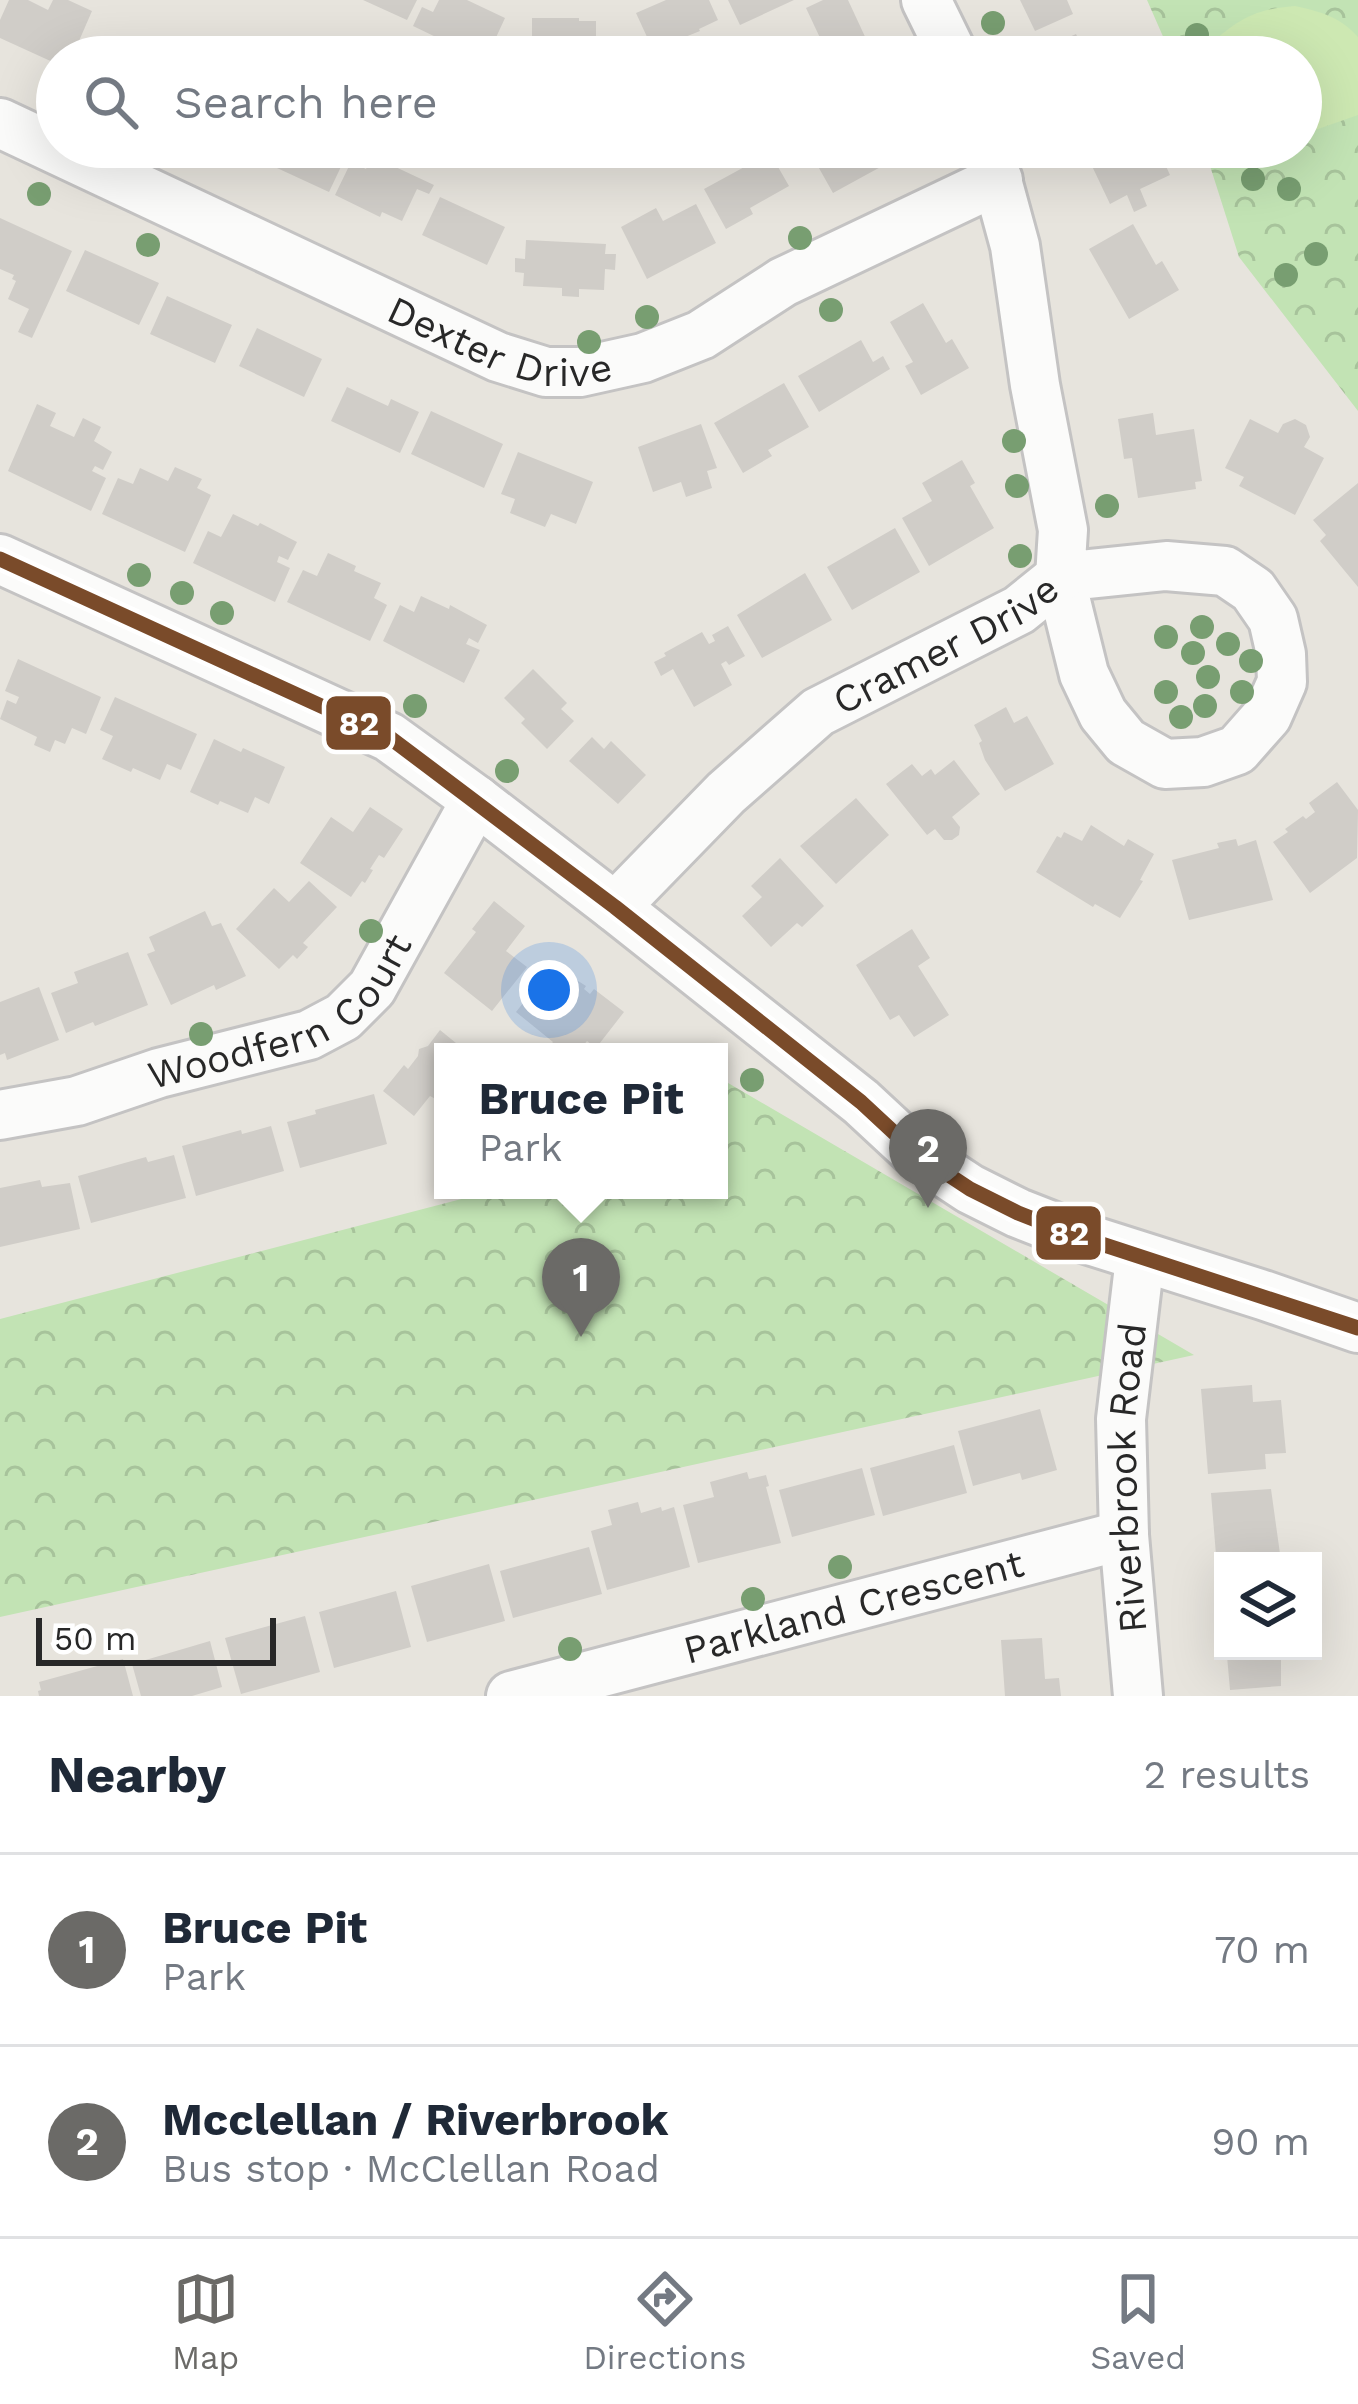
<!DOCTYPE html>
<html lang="en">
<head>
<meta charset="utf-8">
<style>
  :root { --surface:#fff; --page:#f2f2f3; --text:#1f2937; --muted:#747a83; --line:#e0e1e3; --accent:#6b6a67 }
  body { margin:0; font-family:"Work Sans",sans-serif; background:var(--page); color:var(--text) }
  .controls { position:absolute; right:36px; bottom:36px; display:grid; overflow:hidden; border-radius:0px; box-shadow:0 12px 48px #0002 }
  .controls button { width:108px; height:108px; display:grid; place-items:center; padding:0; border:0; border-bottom:3px solid var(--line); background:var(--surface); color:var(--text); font:60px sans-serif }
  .scale { position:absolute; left:36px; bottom:30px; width:240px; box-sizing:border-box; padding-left:12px; border:6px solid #282828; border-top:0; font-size:33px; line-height:42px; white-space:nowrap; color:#282828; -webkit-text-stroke:9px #fff; paint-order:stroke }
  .you { position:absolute; left:549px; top:990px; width:42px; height:42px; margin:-30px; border:9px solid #fff; border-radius:50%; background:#1a73e8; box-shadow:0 0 0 18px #1a73e833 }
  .badge { display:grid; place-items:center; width:78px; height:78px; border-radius:50%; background:var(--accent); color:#fff; font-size:39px; font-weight:700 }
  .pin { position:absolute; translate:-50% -99px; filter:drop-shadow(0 3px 6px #0008) }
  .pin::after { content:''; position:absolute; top:63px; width:42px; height:36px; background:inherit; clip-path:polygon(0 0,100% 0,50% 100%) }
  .popup { position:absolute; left:434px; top:1043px; width:294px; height:156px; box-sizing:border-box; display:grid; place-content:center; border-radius:0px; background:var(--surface); filter:drop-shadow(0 3px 9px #0005); font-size:39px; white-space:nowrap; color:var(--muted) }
  .popup b { font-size:45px; color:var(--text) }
  .popup::after { content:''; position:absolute; left:50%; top:100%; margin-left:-24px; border:24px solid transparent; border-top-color:var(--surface) }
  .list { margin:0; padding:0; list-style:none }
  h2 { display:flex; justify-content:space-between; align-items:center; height:156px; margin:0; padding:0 48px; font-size:51px }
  h2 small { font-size:39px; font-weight:400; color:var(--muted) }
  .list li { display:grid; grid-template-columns:78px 1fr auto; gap:36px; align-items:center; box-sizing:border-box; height:192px; padding:0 48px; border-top:3px solid var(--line) }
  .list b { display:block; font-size:45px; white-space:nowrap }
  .list p { margin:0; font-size:39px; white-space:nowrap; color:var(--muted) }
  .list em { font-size:39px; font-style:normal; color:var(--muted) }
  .icon { flex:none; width:66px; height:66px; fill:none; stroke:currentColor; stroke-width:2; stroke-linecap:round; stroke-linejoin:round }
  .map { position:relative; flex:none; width:1358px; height:1696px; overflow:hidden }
  .search { position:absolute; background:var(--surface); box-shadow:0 12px 48px #0002; left:36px; right:36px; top:36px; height:132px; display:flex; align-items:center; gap:30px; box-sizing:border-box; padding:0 42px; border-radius:66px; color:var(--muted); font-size:45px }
  .sheet { height:540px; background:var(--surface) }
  nav { display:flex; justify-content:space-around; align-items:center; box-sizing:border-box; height:168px; border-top:3px solid var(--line); background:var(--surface); font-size:33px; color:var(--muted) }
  nav a { display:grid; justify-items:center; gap:6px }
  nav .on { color:var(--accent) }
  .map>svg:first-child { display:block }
  .forest { fill:url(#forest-crowns) }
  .pitch { fill:#cde8b2 }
  .building { fill:#d0cdc8 }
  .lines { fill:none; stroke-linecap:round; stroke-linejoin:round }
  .minor-casing { stroke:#c4c3c3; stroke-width:54 }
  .minor { stroke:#fbfbfa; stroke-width:48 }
  .bus-1-casing { stroke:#fff; stroke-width:24 }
  .bus-1 { stroke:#7a4b2a; stroke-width:15 }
  .tree { fill:#789e71 }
  .labels { text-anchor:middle; stroke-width:9; stroke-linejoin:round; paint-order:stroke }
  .street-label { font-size:39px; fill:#282828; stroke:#fff }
  .line-badge { stroke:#fff; stroke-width:4.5 }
  .badge-label { font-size:33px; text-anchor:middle; font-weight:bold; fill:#fff }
</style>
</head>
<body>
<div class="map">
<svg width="1358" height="1696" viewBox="0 0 1358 1696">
  <defs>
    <pattern id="forest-crowns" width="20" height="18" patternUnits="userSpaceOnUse" patternTransform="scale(3)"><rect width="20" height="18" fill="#c2e3b4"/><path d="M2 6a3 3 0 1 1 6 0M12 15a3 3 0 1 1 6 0" fill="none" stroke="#a7c39b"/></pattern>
  </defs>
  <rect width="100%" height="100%" fill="#e7e4dd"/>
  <path class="forest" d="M 1147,0 L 1358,0 L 1358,411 L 1239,257 L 1204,147 L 1301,147 L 1301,57 L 1172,57 Z
    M 723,1080 L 1194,1355 L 0,1617 L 0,1319 L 496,1190 L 719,1190 L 719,1083 Z"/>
  <path class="pitch" d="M 1295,6 C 1319,11 1341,17 1358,37 L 1358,115 L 1301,135 L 1301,57 L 1223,57 L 1215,40 C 1243,16 1259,9 1295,6 Z"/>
  <path class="building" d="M 9,0 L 28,0 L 48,10 L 53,0 L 68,0 L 92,11 L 72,57 L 57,57 L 57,64 L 0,38 L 0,20 Z
    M 363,0 L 417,0 L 407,20 Z
    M 439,0 L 467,0 L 505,18 L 487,57 L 469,53 L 413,26 L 422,7 L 433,12 Z
    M 666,0 L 709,0 L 718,20 L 699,29 L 700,31 L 653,50 L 636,13 Z
    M 728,0 L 794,0 L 740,25 Z
    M 823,0 L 848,0 L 874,56 L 829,57 L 806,8 Z
    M 1020,0 L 1067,0 L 1073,14 L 1035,31 Z
    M 532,18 L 579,18 L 579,21 L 596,21 L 596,57 L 532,57 Z
    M 1076,34 L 1087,57 L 1041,57 L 1038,51 Z
    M 95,36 L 141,57 L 85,57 Z
    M 270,147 L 332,147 L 347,154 L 329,192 L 264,162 Z
    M 823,147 L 917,147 L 833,193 L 811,154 Z
    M 1083,147 L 1128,147 L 1135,162 L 1159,151 L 1170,175 L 1140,189 L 1147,206 L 1134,212 L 1127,195 L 1110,204 Z
    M 770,153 L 789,186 L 750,208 L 753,214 L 726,229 L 704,189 Z
    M 372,156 L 434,185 L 429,194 L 417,189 L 402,221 L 382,212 L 380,217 L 335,195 L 351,162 L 366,169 Z
    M 440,197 L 505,227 L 487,265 L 422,235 Z
    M 696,204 L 716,243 L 647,279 L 621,227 L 656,208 L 663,221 Z
    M 0,218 L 72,251 L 32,338 L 18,332 L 29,309 L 8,299 L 16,281 L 12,279 L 14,275 L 0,269 Z
    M 1133,224 L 1156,265 L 1162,261 L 1179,290 L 1129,319 L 1089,249 Z
    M 526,240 L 606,244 L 605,254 L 616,254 L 615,270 L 605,269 L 604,290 L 579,289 L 579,297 L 562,296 L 562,288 L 523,286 L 524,273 L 515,272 L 515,258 L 525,259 Z
    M 85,250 L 159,283 L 139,325 L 66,291 Z
    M 167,296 L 232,325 L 215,363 L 150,334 Z
    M 923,303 L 946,343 L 952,339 L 969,368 L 921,395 L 905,366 L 913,362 L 890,322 Z
    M 257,328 L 322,359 L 304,397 L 239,366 Z
    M 861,340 L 873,362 L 883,356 L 890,369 L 819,412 L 798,376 Z
    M 784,383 L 809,427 L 768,450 L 772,456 L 743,473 L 714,423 Z
    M 347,387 L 388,406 L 391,399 L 419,412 L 400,453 L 331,421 Z
    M 37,404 L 56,413 L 50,426 L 74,437 L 83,418 L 101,427 L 94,441 L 112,452 L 103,470 L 95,466 L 92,471 L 106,478 L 91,511 L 8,471 Z
    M 431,411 L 503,444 L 484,488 L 411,454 Z
    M 1153,413 L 1156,435 L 1194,429 L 1202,481 L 1195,482 L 1196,489 L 1138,498 L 1132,458 L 1124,459 L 1118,419 Z
    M 1250,419 L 1278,433 L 1283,424 L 1295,419 L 1306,425 L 1310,437 L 1304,447 L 1324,458 L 1295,515 L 1239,486 L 1244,477 L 1225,468 Z
    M 701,424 L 717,468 L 707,471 L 712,488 L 686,497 L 681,482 L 653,492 L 638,447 Z
    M 518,452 L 593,482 L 576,524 L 551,514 L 545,527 L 510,513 L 515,499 L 501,494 Z
    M 962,460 L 975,483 L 970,486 L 994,528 L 929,566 L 902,518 L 932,501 L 922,483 Z
    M 175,467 L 202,479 L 197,488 L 211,495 L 185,552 L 102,514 L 118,478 L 133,484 L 140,468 L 168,481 Z
    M 1358,483 L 1358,587 L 1320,541 L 1326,535 L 1313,520 Z
    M 233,514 L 258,526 L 260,523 L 297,542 L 288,560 L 279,556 L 277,562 L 290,568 L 275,602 L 193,563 L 208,531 L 221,537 Z
    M 895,528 L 920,572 L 852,610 L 827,567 Z
    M 328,553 L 356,566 L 354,571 L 381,583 L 374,598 L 387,605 L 370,641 L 287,602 L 303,570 L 317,576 Z
    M 805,573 L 832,620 L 762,658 L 737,615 Z
    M 421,596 L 449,609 L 450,605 L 487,625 L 478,643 L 469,638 L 466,644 L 480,650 L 464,683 L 383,641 L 400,605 L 414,612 Z
    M 728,626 L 745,656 L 729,665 L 726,661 L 721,664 L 732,685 L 694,707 L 673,669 L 661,676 L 654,662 L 666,656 L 664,653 L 702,632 L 709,644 L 715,641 L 712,635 Z
    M 18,659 L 101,697 L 86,734 L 72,728 L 65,744 L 55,740 L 50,752 L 34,745 L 37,737 L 0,719 L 7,700 L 16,704 L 19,697 L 5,691 Z
    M 533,669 L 567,703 L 561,709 L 574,721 L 547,749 L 521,723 L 525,719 L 504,698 Z
    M 115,697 L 197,734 L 181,770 L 167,764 L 160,780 L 133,768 L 131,772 L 102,759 L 113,736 L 100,730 Z
    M 1006,707 L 1014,723 L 1027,716 L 1054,764 L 1005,791 L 985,760 L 979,743 L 982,741 L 974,725 Z
    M 592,737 L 604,749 L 611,741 L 646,775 L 618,804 L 569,761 Z
    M 214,739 L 241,752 L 243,748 L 285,767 L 269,804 L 255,797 L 248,813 L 220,801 L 218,805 L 190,792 Z
    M 954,760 L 980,794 L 952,817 L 960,827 L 959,835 L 952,840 L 944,840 L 935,829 L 927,835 L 886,784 L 912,764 L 922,776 L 931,769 L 935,775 Z
    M 1337,782 L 1358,810 L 1357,858 L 1310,893 L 1273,842 L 1288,832 L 1285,829 L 1303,816 L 1306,819 L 1315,812 L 1309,803 Z
    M 856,798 L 889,835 L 836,884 L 800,846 Z
    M 370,807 L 403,829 L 384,858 L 379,855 L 370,869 L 373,870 L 365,883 L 362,881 L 351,897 L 300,863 L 331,817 L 353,832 Z
    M 1091,825 L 1124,846 L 1128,839 L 1154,854 L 1140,880 L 1143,881 L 1120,918 L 1095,904 L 1093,907 L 1036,872 L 1057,836 L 1061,838 L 1064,832 L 1082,841 Z
    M 1236,839 L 1238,846 L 1256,840 L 1273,900 L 1189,920 L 1172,860 L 1219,848 L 1217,843 Z
    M 780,858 L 824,906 L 802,927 L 797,923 L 771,947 L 742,916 L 762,897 L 751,886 Z
    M 309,881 L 337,907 L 303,943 L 308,947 L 297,959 L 293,955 L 279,969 L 236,929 L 274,888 L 289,902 Z
    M 494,901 L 525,926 L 506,951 L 527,967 L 492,1011 L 444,973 L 476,932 L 472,929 Z
    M 205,911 L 212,926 L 221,923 L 246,976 L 216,990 L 214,985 L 171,1005 L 147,954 L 155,951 L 149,937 Z
    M 912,929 L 930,958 L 918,966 L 949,1015 L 914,1037 L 899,1015 L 890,1020 L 856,965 Z
    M 128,952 L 148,1005 L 95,1026 L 93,1022 L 66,1033 L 51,993 L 78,983 L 74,972 Z
    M 553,965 L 586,986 L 584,989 L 590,994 L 594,989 L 624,1012 L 596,1048 L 587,1041 L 578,1052 L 545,1052 L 553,1042 L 516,1012 Z
    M 39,987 L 59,1040 L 7,1060 L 5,1053 L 0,1055 L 0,1002 Z
    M 440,1030 L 467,1052 L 443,1052 L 443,1103 L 430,1096 L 414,1116 L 383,1091 L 404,1065 L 408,1069 L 418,1056 L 419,1049 L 428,1046 Z
    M 374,1094 L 387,1144 L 300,1168 L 287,1122 L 316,1114 L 315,1110 Z
    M 271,1126 L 284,1171 L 196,1196 L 182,1146 L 241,1130 L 242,1134 Z
    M 174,1155 L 186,1198 L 91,1223 L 78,1176 L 146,1157 L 148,1162 Z
    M 40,1180 L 42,1187 L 70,1183 L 80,1229 L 0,1247 L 0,1188 Z
    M 1252,1385 L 1253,1402 L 1281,1400 L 1286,1453 L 1265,1454 L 1266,1469 L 1208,1474 L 1201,1389 Z
    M 1040,1409 L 1057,1470 L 1022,1480 L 1020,1473 L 973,1486 L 958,1431 Z
    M 954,1445 L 967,1493 L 883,1516 L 870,1468 Z
    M 862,1468 L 875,1515 L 792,1537 L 779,1490 Z
    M 747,1472 L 749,1479 L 766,1475 L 769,1486 L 766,1487 L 781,1543 L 698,1563 L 683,1505 L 714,1497 L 710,1482 Z
    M 1271,1489 L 1281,1561 L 1223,1561 L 1223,1580 L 1218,1580 L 1211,1493 Z
    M 638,1502 L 641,1513 L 661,1507 L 662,1511 L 674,1507 L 690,1567 L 607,1590 L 591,1531 L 612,1525 L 608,1510 Z
    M 589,1547 L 602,1594 L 513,1618 L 500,1571 Z
    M 489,1564 L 505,1621 L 427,1642 L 411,1586 Z
    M 396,1591 L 411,1647 L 334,1668 L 319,1612 Z
    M 305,1616 L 320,1672 L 241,1694 L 225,1638 Z
    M 1042,1638 L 1045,1679 L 1059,1678 L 1061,1696 L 1005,1696 L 1001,1640 Z
    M 210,1641 L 222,1687 L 192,1696 L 141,1696 L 132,1664 Z
    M 1234,1651 L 1281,1651 L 1281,1686 L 1230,1690 L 1227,1656 L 1234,1655 Z
    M 123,1659 L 133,1696 L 39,1696 L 38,1691 L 41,1690 L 39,1682 Z"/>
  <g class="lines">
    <g class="minor-casing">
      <g id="minor">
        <path d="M 926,0 L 954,57"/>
        <path id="s1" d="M 0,123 L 498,357 L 546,372 L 580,372 L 643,358 L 701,335 L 783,282 L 998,180"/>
        <path d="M 988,147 L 1015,246 L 1035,385 L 1063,530 L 1060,577 L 1084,674 L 1103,714 L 1126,742 L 1165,764 L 1203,762 L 1237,750 L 1267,716 L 1282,682 L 1281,654 L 1273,619 L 1253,590 L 1225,571 L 1166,566 L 1060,577"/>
        <path d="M 0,559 L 389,737 L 476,800 L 615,907 L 861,1102 L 917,1154 L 970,1189 L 1018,1213 L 1074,1235 L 1263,1295 L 1358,1328"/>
        <path id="s2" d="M 615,907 L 726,793 L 818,712 L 1019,610 L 1060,577"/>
        <path id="s3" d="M 0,1115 L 77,1101 L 159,1073 L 309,1035 L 343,1017 L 372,988 L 476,800"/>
        <path id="s4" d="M 511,1696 L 1124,1535"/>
        <path id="s5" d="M 1138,1696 L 1124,1535 L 1121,1419 L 1140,1258"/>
      </g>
    </g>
    <use href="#minor" class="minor"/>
    <g class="bus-1-casing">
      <path id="bus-1" d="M 0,559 L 389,737 L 615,907 L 861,1102 L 917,1154 L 970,1189 L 1018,1213 L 1074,1235 L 1358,1328"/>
    </g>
    <use href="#bus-1" class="bus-1"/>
  </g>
  <g class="tree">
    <circle cx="993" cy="23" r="12"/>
    <circle cx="1197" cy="35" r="12"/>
    <circle cx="1253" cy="179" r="12"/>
    <circle cx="1289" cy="189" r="12"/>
    <circle cx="39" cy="194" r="12"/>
    <circle cx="800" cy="238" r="12"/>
    <circle cx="148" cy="245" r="12"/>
    <circle cx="1316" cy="254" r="12"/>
    <circle cx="1286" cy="275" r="12"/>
    <circle cx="831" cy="310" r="12"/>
    <circle cx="647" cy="317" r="12"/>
    <circle cx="589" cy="342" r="12"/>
    <circle cx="1014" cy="441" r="12"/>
    <circle cx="1017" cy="486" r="12"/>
    <circle cx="1107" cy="506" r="12"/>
    <circle cx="1020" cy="556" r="12"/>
    <circle cx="139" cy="575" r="12"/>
    <circle cx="182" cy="593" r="12"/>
    <circle cx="222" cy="613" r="12"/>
    <circle cx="1202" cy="627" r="12"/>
    <circle cx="1166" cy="637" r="12"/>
    <circle cx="1228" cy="644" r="12"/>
    <circle cx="1193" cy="653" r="12"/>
    <circle cx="1251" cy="661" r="12"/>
    <circle cx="1208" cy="677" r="12"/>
    <circle cx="1166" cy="692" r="12"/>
    <circle cx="1242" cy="692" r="12"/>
    <circle cx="415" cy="706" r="12"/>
    <circle cx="1205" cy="706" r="12"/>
    <circle cx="1181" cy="717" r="12"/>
    <circle cx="507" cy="771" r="12"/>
    <circle cx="371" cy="931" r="12"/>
    <circle cx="201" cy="1034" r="12"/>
    <circle cx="752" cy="1080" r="12"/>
    <circle cx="840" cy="1567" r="12"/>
    <circle cx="753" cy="1599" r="12"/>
    <circle cx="570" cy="1649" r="12"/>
  </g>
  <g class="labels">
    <g class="street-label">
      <text dy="14" stroke="none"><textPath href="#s1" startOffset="549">Dexter Drive</textPath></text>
      <text dy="14" stroke="none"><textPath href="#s2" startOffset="426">Cramer Drive</textPath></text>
      <text dy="14" stroke="none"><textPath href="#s3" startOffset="306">Woodfern Court</textPath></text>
      <text dy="14" stroke="none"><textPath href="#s5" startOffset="219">Riverbrook Road</textPath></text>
      <text dy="14" stroke="none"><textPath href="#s4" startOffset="354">Parkland Crescent</textPath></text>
    </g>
  </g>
  <g class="line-badge">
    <rect x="324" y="694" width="69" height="58" rx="12" fill="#7a4b2a"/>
    <rect x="1034" y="1204" width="69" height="58" rx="12" fill="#7a4b2a"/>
  </g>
  <g class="badge-label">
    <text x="359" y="735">82</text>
    <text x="1069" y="1245">82</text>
  </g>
</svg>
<div class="controls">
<button><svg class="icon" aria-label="layers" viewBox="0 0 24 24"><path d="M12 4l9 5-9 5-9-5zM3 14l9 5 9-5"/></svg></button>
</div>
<div class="scale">50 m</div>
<div class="you"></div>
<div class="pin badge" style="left:581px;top:1337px">1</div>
<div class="popup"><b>Bruce Pit</b>Park</div>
<div class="pin badge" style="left:928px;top:1208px">2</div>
<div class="search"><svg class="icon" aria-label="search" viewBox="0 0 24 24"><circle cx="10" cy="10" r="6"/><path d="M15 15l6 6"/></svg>Search here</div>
</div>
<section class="sheet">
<h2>Nearby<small>2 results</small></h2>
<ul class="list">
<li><span class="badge">1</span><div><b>Bruce Pit</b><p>Park</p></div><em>70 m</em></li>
<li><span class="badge">2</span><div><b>Mcclellan / Riverbrook</b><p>Bus stop · McClellan Road</p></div><em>90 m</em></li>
</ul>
</section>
<nav>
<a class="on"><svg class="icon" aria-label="map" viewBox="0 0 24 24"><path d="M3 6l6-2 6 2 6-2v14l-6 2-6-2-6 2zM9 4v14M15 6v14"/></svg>Map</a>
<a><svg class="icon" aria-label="directions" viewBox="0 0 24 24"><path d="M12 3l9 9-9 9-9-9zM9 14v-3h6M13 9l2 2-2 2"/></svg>Directions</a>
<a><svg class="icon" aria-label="saved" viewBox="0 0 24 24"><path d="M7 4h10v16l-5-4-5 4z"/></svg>Saved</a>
</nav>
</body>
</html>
